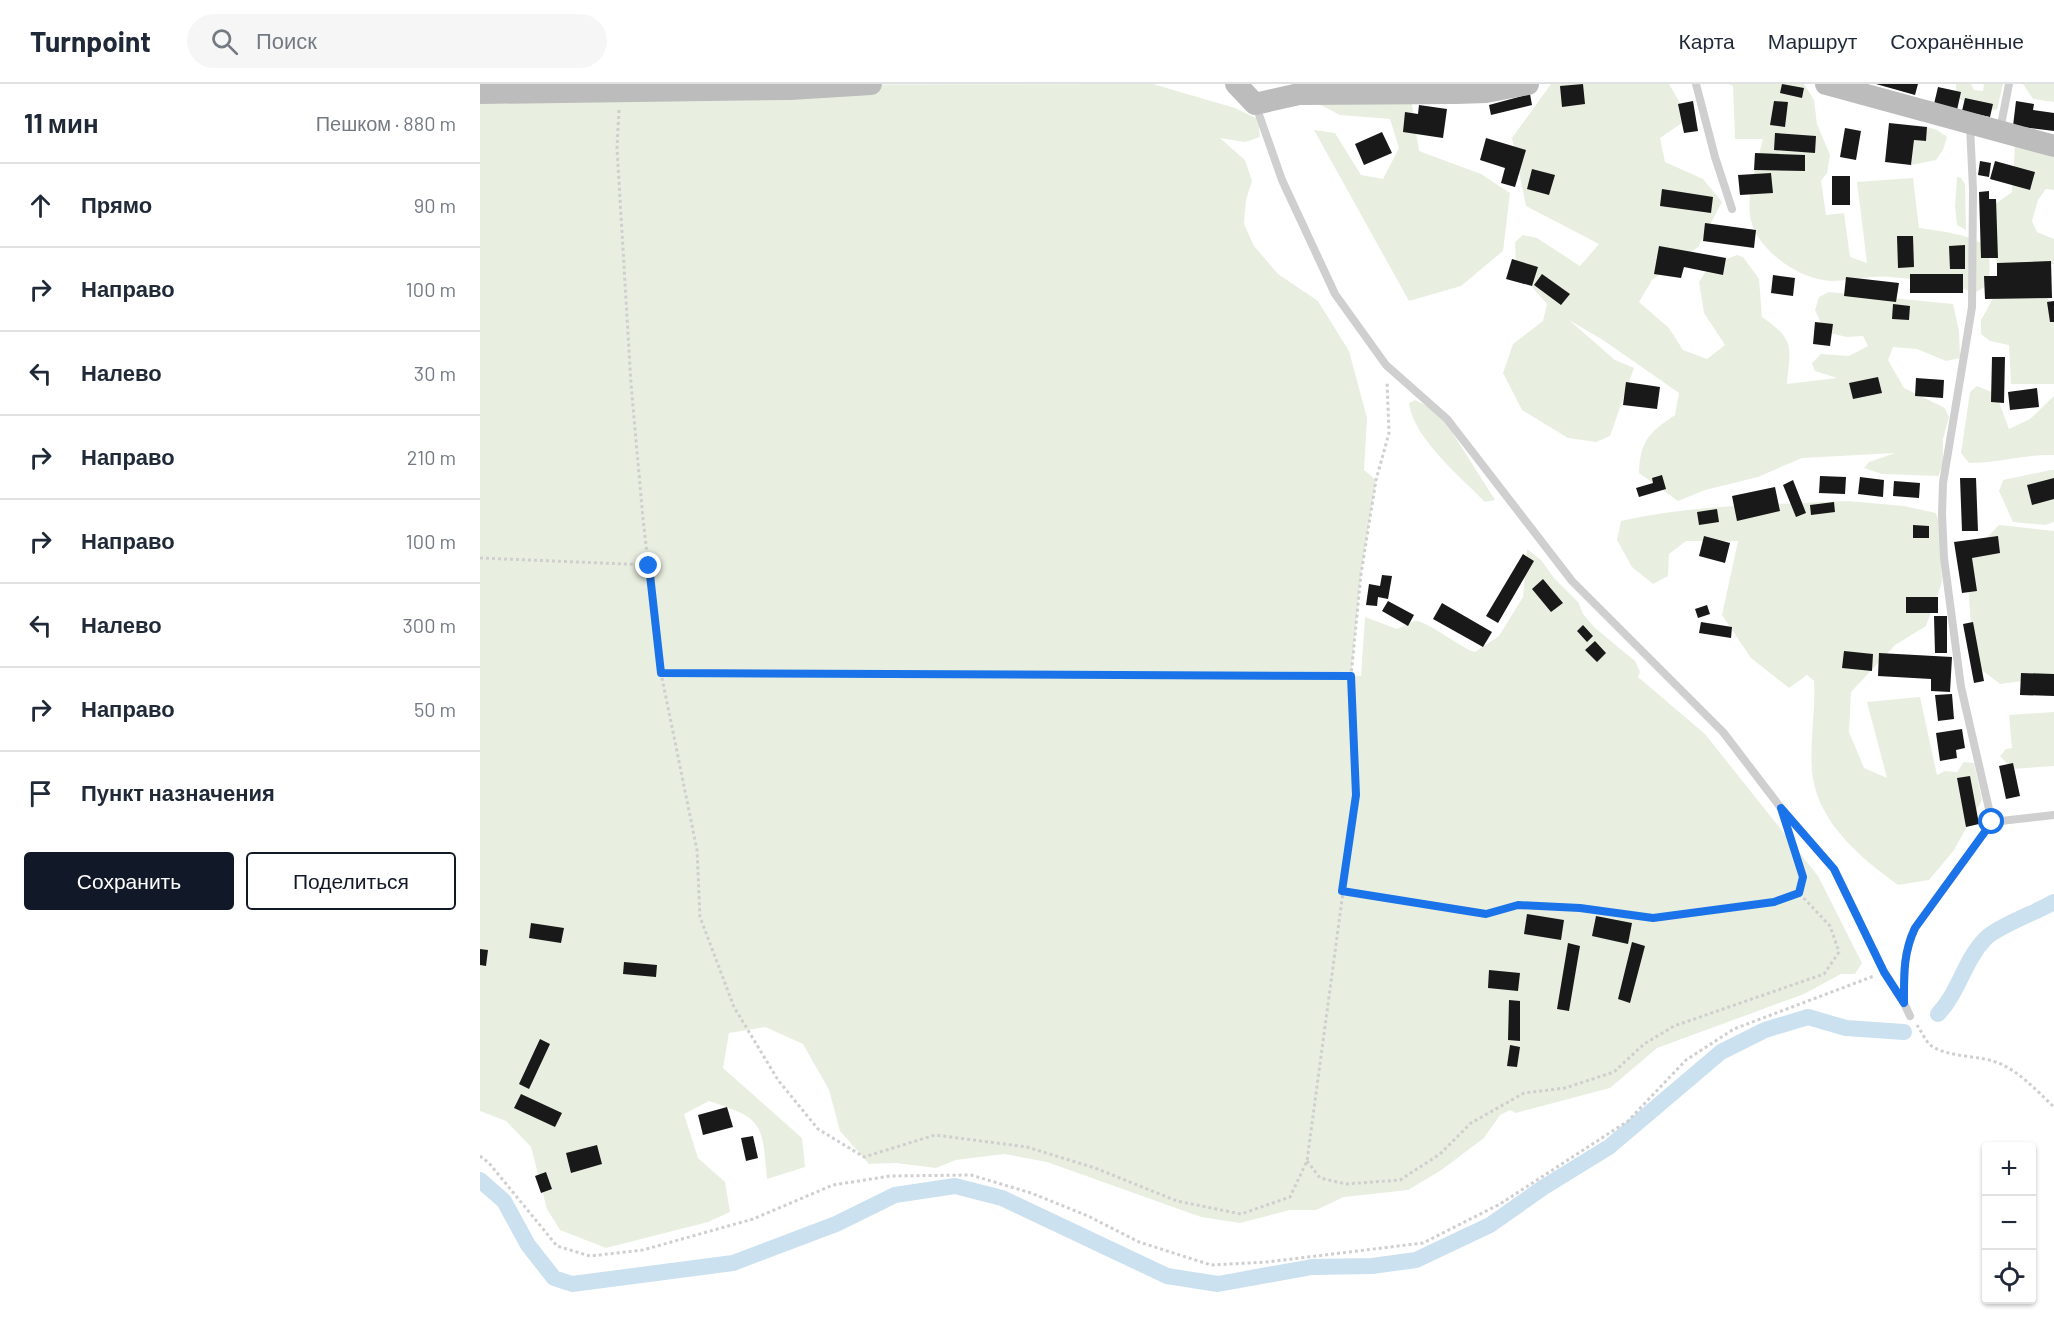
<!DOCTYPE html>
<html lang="ru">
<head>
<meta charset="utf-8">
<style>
  :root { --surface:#fff; --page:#f6f6f7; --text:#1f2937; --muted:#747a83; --line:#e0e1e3; --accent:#111827 }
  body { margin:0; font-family:Barlow,sans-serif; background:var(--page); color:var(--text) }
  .controls { position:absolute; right:18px; bottom:18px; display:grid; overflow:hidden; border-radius:6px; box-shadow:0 2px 4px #0004 }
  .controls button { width:54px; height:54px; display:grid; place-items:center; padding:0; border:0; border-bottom:2px solid var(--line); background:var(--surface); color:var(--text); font:30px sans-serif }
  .stop { position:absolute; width:18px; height:18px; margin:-14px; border:4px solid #1a73e8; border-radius:50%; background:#fff }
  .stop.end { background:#1a73e8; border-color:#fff; box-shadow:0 2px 6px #0008 }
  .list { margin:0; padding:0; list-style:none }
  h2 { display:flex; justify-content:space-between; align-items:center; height:78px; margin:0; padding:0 24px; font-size:26px }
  h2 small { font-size:20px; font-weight:400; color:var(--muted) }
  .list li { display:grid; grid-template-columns:39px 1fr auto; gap:18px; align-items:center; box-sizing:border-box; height:84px; padding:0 24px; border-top:2px solid var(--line) }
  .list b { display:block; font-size:22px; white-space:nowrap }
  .list em { font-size:20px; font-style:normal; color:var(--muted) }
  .actions { display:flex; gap:12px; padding:18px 24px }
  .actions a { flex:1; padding:14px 0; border:2px solid var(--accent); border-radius:6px; text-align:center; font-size:21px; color:var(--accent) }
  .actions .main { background:var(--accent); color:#fff }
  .icon { flex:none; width:33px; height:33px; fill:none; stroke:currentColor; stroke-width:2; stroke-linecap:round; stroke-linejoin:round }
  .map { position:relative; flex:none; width:1574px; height:1238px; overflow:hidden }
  header { display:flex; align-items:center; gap:36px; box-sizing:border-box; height:84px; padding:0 30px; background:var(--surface); border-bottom:2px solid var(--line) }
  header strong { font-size:28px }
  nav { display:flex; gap:33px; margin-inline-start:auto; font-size:21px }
  .search { width:420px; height:54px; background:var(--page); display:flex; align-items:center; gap:15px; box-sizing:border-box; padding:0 21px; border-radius:33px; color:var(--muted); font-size:22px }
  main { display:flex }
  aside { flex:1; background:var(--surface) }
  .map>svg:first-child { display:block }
  .green { fill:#e8efe0 }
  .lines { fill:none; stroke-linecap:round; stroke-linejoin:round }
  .canal { stroke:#cbe1ef; stroke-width:16 }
  .building { fill:#191919 }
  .path { stroke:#cfcfcf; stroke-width:3; stroke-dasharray:3 3; stroke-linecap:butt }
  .lane { stroke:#cfcfcf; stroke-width:8 }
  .secondary { stroke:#bcbcbc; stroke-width:22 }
  .route { stroke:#1a73e8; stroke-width:8 }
</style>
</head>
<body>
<header>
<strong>Turnpoint</strong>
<div class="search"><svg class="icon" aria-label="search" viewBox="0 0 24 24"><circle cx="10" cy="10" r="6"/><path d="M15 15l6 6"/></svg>Поиск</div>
<nav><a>Карта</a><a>Маршрут</a><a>Сохранённые</a></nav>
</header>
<main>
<aside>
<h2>11 мин<small>Пешком · 880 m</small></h2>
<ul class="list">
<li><svg class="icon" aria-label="ahead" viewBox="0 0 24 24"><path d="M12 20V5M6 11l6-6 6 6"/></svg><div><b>Прямо</b></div><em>90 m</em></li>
<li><svg class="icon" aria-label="right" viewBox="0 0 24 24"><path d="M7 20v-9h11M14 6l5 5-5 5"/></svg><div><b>Направо</b></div><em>100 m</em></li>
<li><svg class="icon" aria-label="left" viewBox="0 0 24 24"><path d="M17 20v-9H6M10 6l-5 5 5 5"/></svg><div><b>Налево</b></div><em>30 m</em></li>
<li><svg class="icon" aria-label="right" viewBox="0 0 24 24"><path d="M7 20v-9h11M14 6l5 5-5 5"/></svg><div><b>Направо</b></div><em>210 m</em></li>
<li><svg class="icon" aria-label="right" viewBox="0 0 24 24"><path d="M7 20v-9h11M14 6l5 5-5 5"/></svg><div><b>Направо</b></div><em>100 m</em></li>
<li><svg class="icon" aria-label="left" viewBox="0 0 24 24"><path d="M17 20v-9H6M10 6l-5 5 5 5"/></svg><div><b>Налево</b></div><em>300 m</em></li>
<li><svg class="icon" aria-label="right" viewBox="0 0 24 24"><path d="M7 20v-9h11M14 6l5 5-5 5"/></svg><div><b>Направо</b></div><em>50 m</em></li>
<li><svg class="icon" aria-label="arrive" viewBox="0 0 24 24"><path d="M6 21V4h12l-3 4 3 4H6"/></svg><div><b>Пункт назначения</b></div></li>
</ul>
<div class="actions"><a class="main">Сохранить</a><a>Поделиться</a></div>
</aside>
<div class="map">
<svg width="1574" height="1238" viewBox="0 0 1574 1238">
  <rect width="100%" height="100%" fill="#fff"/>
  <path class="green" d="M 673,0 L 755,24 L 778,35 L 780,53 L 765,58 L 740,54 L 765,76 L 772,97 L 766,116 L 764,140 L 774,162 L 798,190 L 838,217 L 869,267 L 887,334 L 884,386 L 896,396 L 881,490 L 871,592 L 881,592 L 885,533 L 917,545 C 923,543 929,538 935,537 C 945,535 979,563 995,568 L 1019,552 L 1043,513 L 1047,465 L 1061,476 L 1074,494 L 1098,518 L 1103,530 L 1115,544 L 1155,577 L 1160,588 L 1158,593 L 1225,650 L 1338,792 L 1382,879 L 1375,890 L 1361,890 L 1324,910 L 1177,964 L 1130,1004 L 1036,1029 L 1030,1026 L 1020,1031 L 1004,1054 L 960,1087 L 928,1106 L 864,1113 L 836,1126 L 810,1126 L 760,1139 L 721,1133 L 567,1078 L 524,1070 L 476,1076 L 456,1084 L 416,1079 L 389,1080 L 360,1047 L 349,1006 L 323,960 L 285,943 L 249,949 L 243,984 L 322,1054 L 325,1083 L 287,1095 C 282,1039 284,1035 229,1017 L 204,1030 L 218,1074 L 245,1098 L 250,1128 L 228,1138 L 126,1164 L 80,1146 L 67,1125 L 51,1063 L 26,1037 L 0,1027 L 0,1 Z
    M 1071,0 L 1189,0 L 1209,34 L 1180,54 L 1185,78 L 1223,95 L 1242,118 L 1218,163 L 1172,196 L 1159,218 L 1189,244 L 1203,266 L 1227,275 L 1245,261 L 1224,229 L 1219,198 L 1230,181 L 1257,171 L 1263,173 L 1279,195 L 1282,233 C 1316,257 1310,262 1307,300 L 1357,294 L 1335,287 L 1332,279 L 1341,270 L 1369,272 L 1388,262 L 1383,252 L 1367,253 L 1345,248 L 1335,226 L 1339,213 L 1349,208 L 1473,220 L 1479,247 L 1480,274 L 1466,277 L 1437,265 L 1413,263 L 1408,276 L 1424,304 L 1465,324 L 1469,333 L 1463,355 L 1463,381 L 1458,392 L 1402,390 L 1384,384 L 1389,378 L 1415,369 L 1322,374 L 1278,393 L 1225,406 L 1198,417 L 1159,389 C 1160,356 1170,348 1195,331 L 1199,309 L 1123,256 L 1089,236 L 1135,276 L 1154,284 L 1130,352 L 1116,358 L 1088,354 L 1042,326 L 1023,289 L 1033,260 L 1063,237 L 1067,220 L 1036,185 L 1035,158 L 1043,151 L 1057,154 L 1100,182 L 1119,160 L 1046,122 L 1032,54 Z
    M 1249,0 L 1324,0 L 1334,16 L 1337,40 L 1350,71 L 1347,89 L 1341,97 L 1346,131 L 1364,129 L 1370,173 L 1387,179 L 1377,98 L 1433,94 L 1439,144 C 1454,146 1498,151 1506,164 C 1512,174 1509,190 1508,201 L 1496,208 C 1468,200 1440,195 1410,193 C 1391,191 1371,197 1351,197 C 1319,196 1275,165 1270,132 C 1267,106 1277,80 1283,55 L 1255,55 L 1253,2 Z
    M 1476,0 L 1491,0 L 1494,6 L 1503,7 L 1504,0 L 1523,0 L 1517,26 L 1494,24 L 1476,12 Z
    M 1543,0 L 1574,0 L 1574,18 L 1553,15 Z
    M 931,14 L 939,67 L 1001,90 L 1030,109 L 1023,167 L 981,202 L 929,217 L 834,46 L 855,49 L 881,91 L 903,95 L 919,64 L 910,35 L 860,31 L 835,18 Z
    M 1447,43 L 1457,46 L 1467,53 L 1463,66 L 1456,76 L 1431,81 L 1434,56 L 1446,57 Z
    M 1535,61 L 1574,70 L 1574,106 L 1566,105 L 1558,116 L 1552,137 L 1557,148 L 1574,155 L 1574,180 L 1517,182 L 1510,124 L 1532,108 Z
    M 1477,93 L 1481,94 L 1485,100 L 1486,146 L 1477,141 L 1475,122 Z
    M 1516,209 L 1563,209 L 1574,222 L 1574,300 L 1531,300 L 1529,261 L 1510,257 L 1501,250 L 1501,236 Z
    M 1497,302 L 1516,310 L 1529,345 L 1550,335 L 1574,312 L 1574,371 C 1545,370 1518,379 1489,379 L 1481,369 L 1490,308 Z
    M 935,316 L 949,323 L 967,340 L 1015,416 L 1005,418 C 981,393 933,354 929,319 Z
    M 1571,386 L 1574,386 L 1574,438 L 1565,441 L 1533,438 L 1519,407 L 1523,396 Z
    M 1368,417 L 1424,422 L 1456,429 L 1459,438 L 1462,498 L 1446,542 L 1415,561 L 1371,608 L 1369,648 L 1384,684 L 1407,694 L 1387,618 L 1440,613 L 1457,691 L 1465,687 L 1477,688 L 1484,678 L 1494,679 L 1502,716 L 1474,766 L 1449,796 L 1418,801 C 1382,775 1341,741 1333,695 C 1328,663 1336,629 1334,597 L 1327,591 L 1309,604 L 1271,574 L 1242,531 L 1258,457 L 1206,457 L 1189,470 L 1188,492 L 1173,500 L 1152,483 L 1137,456 L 1141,437 C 1215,420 1293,421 1368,417 Z
    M 1519,441 L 1574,447 L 1574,593 L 1520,600 L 1494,580 L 1486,475 Z
    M 1574,628 L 1574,682 L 1532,685 L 1520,672 L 1526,665 L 1532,664 L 1529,631 Z"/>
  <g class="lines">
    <path class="canal" d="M 1458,930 C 1479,908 1484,877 1505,855 C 1516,843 1557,828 1574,818
      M 0,1096 L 24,1117 L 48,1161 L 74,1194 L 92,1200 L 253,1179 L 356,1140 L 415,1111 L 475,1102 L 522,1114 L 687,1192 L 738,1200 L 832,1183 L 892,1182 L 936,1176 L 1010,1141 L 1064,1103 L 1129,1063 L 1241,968 L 1285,946 L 1328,933 L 1366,944 L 1424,948"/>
  </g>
  <path class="building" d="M 1103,0 L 1105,20 L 1082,23 L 1080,2 Z
    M 1302,0 L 1324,4 L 1322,14 L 1300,9 Z
    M 1396,0 L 1438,0 L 1435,11 Z
    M 1458,3 L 1481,8 L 1477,26 L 1454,20 Z
    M 1050,10 L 1052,21 L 1011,31 L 1009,21 Z
    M 1485,14 L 1513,20 L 1510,33 L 1482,27 Z
    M 1213,17 L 1218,47 L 1204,49 L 1198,20 Z
    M 1294,17 L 1308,18 L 1305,43 L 1290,41 Z
    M 1536,17 L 1554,20 L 1553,26 L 1574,29 L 1574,47 L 1533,42 Z
    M 939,21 L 967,25 L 963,54 L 923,48 L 925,28 L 938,30 Z
    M 1409,39 L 1447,43 L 1446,57 L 1434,56 L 1431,81 L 1405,78 Z
    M 1365,44 L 1381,47 L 1376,76 L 1360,73 Z
    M 902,48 L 912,69 L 884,81 L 875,60 Z
    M 1295,49 L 1336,52 L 1335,69 L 1294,66 Z
    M 1006,54 L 1046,66 L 1035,103 L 1021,99 L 1025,84 L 1000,76 Z
    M 1275,69 L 1325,71 L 1325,87 L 1274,86 Z
    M 1500,77 L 1511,79 L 1509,93 L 1498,91 Z
    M 1515,77 L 1555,88 L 1550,106 L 1510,95 Z
    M 1052,85 L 1075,91 L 1069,111 L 1047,105 Z
    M 1291,89 L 1293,109 L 1260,111 L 1258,91 Z
    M 1352,92 L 1370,92 L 1370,121 L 1352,121 Z
    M 1182,105 L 1233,113 L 1231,129 L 1180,122 Z
    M 1509,107 L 1509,115 L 1516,115 L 1518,174 L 1501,174 L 1499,108 Z
    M 1225,139 L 1276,146 L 1274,164 L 1223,157 Z
    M 1417,152 L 1433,152 L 1434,183 L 1418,184 Z
    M 1485,161 L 1485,185 L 1470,185 L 1469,162 Z
    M 1179,162 L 1246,174 L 1243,191 L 1204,183 L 1201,194 L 1174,190 Z
    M 1032,175 L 1058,183 L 1052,202 L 1026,195 Z
    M 1571,177 L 1572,214 L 1505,215 L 1504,192 L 1517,192 L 1517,179 Z
    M 1062,190 L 1090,210 L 1081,221 L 1054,201 Z
    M 1430,190 L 1483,190 L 1483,209 L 1430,209 Z
    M 1293,191 L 1315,194 L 1313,212 L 1291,209 Z
    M 1366,193 L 1419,199 L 1416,218 L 1364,212 Z
    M 1574,217 L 1574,238 L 1570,238 L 1567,218 Z
    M 1413,220 L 1430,222 L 1429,236 L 1412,235 Z
    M 1335,238 L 1353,240 L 1350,262 L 1333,260 Z
    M 1512,273 L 1525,273 L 1524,319 L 1511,318 Z
    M 1398,293 L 1402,309 L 1373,315 L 1369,299 Z
    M 1436,294 L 1464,296 L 1463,314 L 1435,312 Z
    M 1146,298 L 1180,303 L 1177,325 L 1143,321 Z
    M 1557,304 L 1559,323 L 1530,326 L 1528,308 Z
    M 1182,391 L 1186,405 L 1159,413 L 1156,404 L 1173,399 L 1172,394 Z
    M 1340,392 L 1366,393 L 1365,410 L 1339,409 Z
    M 1380,393 L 1404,396 L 1403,413 L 1378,410 Z
    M 1480,394 L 1496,394 L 1498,447 L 1482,447 Z
    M 1574,394 L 1574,415 L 1552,421 L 1547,401 Z
    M 1313,396 L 1326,429 L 1316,433 L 1303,401 Z
    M 1414,397 L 1440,399 L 1439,414 L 1413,412 Z
    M 1295,403 L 1300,427 L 1257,437 L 1252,412 Z
    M 1354,418 L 1355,428 L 1331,431 L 1330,421 Z
    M 1237,425 L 1239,438 L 1219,441 L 1217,428 Z
    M 1433,441 L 1449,442 L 1449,454 L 1433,454 Z
    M 1224,452 L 1250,459 L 1245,479 L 1219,472 Z
    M 1518,452 L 1520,469 L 1492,474 L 1497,507 L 1482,509 L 1474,458 Z
    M 1043,470 L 1054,477 L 1018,539 L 1006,532 Z
    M 902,491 L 912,492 L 908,515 L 898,513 L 897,522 L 886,521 L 889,500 L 900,502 Z
    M 1063,495 L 1083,519 L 1071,528 L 1052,505 Z
    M 1426,513 L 1458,513 L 1458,529 L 1426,529 Z
    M 908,517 L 934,531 L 928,542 L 902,527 Z
    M 962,519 L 1012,548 L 1003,563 L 953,535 Z
    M 1227,521 L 1230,530 L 1218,534 L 1215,525 Z
    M 1454,532 L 1467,532 L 1467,569 L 1455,569 Z
    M 1221,538 L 1252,543 L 1251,554 L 1219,549 Z
    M 1493,538 L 1504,597 L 1494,599 L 1483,540 Z
    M 1103,541 L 1113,552 L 1107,558 L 1097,547 Z
    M 1115,557 L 1126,569 L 1117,578 L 1105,566 Z
    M 1364,567 L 1393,570 L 1392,587 L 1362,584 Z
    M 1399,569 L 1472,573 L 1470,608 L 1451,607 L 1451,595 L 1398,592 Z
    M 1541,589 L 1574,590 L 1574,612 L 1540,611 Z
    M 1472,610 L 1474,635 L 1458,637 L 1455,611 Z
    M 1482,645 L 1485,664 L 1476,666 L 1477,674 L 1460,677 L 1456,649 Z
    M 1533,679 L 1540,712 L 1526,715 L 1519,682 Z
    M 1490,692 L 1499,740 L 1486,743 L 1477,694 Z
    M 1047,830 L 1084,836 L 1081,856 L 1044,850 Z
    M 1116,832 L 1152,839 L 1148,860 L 1112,852 Z
    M 51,839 L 84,844 L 81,859 L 49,854 Z
    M 1152,858 L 1165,862 L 1150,919 L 1138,915 Z
    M 1088,859 L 1100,862 L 1089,927 L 1077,925 Z
    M 0,865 L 8,866 L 6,882 L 0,881 Z
    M 144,878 L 177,881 L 176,893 L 143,890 Z
    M 1009,886 L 1040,889 L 1038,907 L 1008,904 Z
    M 1029,916 L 1040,917 L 1040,957 L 1028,956 Z
    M 60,955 L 70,960 L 49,1005 L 39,1000 Z
    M 1030,961 L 1040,963 L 1037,983 L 1027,982 Z
    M 41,1010 L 82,1029 L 75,1043 L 34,1024 Z
    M 247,1023 L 253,1043 L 223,1051 L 218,1031 Z
    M 273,1052 L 278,1074 L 266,1077 L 261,1054 Z
    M 117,1061 L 122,1080 L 91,1089 L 86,1069 Z
    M 66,1088 L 72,1105 L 61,1109 L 55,1092 Z"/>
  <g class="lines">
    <path class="path" d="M 139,26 L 137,64 L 151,300 L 163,435 L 181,589 L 217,766 L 220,833 L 254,923 L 298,996 L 338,1045 L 384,1073 L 455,1051 L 547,1063 L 615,1084 L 697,1117 L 761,1130 L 810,1113 L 827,1077 L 876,711 L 871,592 L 881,490 L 896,396 L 909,349 L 907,297
      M 0,474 L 169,481
      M 181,589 L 871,592
      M 862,807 L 1006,829 L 1038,821 L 1100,824 L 1173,834 L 1294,817 L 1319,809 L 1323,793 L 1309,751
      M 1437,941 C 1441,947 1445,956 1450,961 C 1470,975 1501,970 1523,981 C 1543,991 1558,1008 1574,1023
      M 0,1072 L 9,1079 L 77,1162 L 110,1172 L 163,1166 L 273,1135 L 353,1101 L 410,1092 L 491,1091 L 551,1109 L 608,1132 L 659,1158 L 731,1181 L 787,1178 L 943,1159 L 1020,1120 L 1148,1037 L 1206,976 L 1254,945 L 1394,892
      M 827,1077 L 840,1094 L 866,1100 L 920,1096 L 960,1070 L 991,1039 L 1044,1009 L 1085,1004 L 1134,988 L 1164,960 L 1194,942 L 1344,890 L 1359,868 L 1350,842 L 1319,809"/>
    <path class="lane" d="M 1216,0 L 1235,73 L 1252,125
      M 776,22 L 802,96 L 855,210 L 906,281 L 967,335 L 1092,497 L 1243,648 L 1301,724 L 1354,785 L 1404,888 L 1424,919 C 1424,892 1423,869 1435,844 L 1512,738
      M 1490,42 L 1493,105 L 1492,223 L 1463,399 L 1462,430 L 1464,474 L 1481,603 L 1512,738 L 1574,731
      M 1520,46 L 1529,0
      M 1424,919 L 1430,932"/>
    <path class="secondary" d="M 756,0 L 775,20 L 819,10 L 976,9 L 1006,8 L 1048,0
      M 1346,0 L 1574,62
      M 0,9 L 310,5 L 391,0"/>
  </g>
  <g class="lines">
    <path class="route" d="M 169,482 L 181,589 L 871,592 L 876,711 L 862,807 L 1006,830 L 1038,821 L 1100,824 L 1173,834 L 1294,818 L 1319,809 L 1323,793 L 1301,724 L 1354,785 L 1404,888 L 1424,919 C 1424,892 1423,869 1435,844 L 1512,738"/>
  </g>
</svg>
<div class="controls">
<button>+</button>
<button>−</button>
<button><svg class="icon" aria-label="locate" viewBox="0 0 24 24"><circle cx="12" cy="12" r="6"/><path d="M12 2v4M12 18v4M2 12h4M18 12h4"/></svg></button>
</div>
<div class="stop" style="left:1512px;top:738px"></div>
<div class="stop end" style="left:169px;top:482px"></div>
</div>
</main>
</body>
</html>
